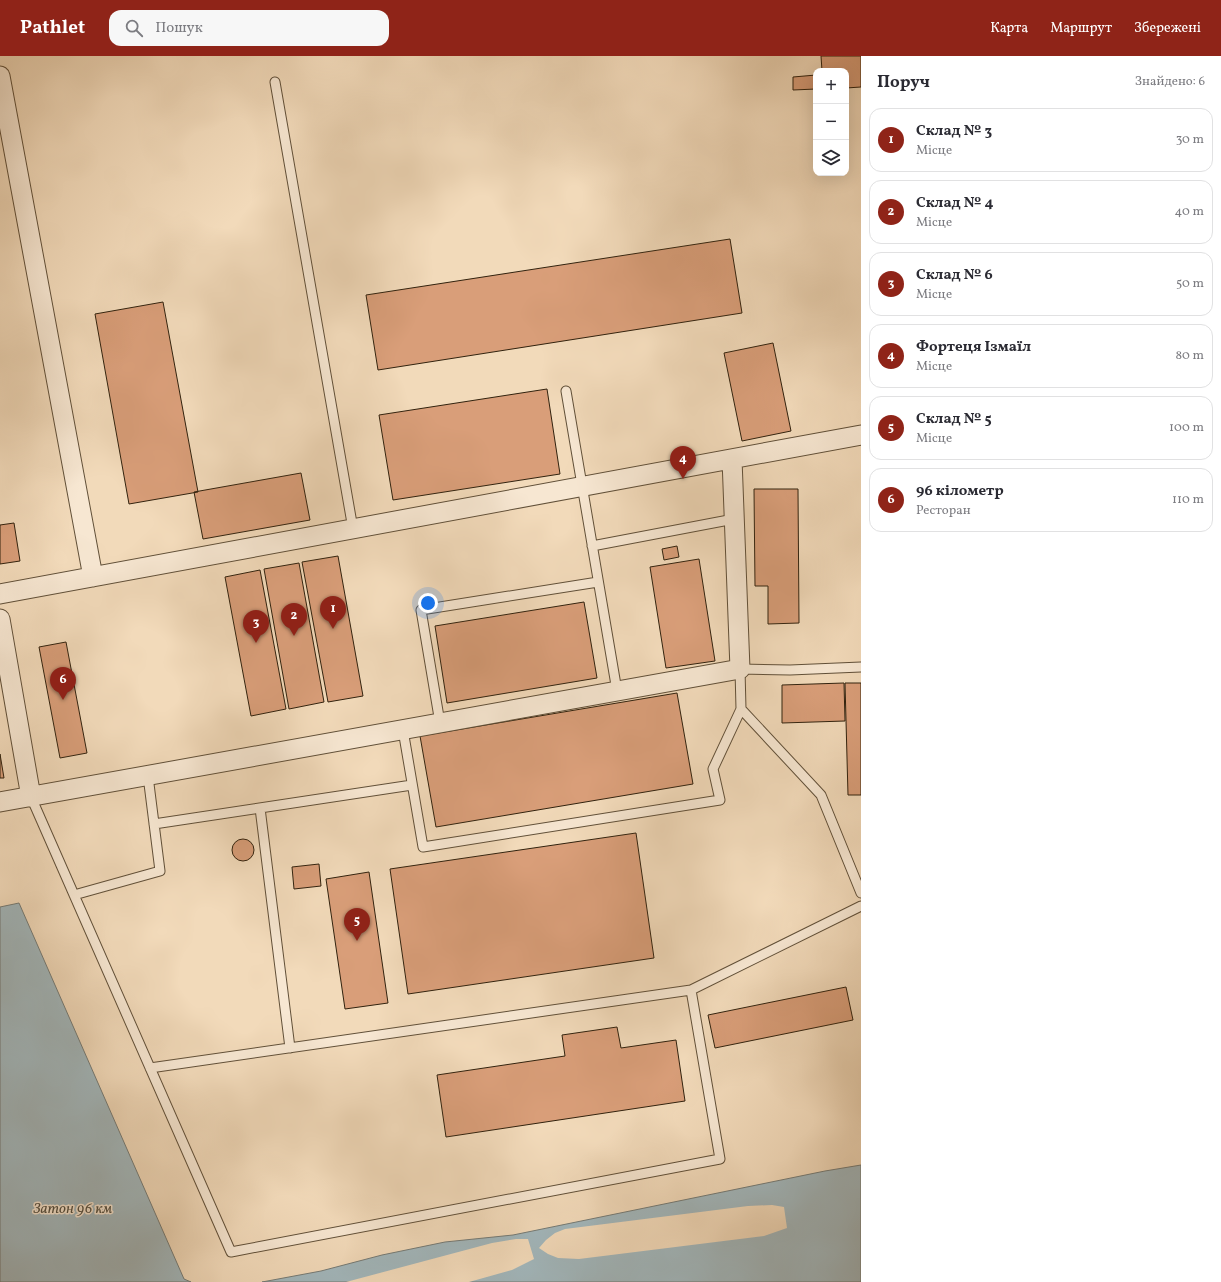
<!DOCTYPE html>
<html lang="uk">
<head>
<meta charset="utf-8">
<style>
  :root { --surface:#fff; --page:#f7f7f7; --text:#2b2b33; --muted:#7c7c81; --line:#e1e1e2; --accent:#8f2418 }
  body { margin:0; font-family:Vollkorn,serif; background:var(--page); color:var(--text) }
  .controls { position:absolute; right:12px; top:12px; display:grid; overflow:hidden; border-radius:8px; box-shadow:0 4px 16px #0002 }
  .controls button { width:36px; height:36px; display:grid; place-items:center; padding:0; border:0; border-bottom:1px solid var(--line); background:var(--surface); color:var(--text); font:20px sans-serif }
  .you { position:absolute; left:428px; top:547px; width:14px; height:14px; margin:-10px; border:3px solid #fff; border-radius:50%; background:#1a73e8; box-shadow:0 0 0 6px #1a73e833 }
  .badge { display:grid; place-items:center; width:26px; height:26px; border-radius:50%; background:var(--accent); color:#fff; font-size:13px; font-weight:700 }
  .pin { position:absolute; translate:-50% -33px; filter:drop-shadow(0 1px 2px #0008) }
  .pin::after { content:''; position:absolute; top:21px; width:14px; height:12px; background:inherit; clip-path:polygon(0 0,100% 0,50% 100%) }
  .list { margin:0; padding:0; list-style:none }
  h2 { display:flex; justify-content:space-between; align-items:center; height:52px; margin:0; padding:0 16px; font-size:17px }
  h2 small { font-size:13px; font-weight:400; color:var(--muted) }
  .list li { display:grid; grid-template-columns:26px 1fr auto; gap:12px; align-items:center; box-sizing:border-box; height:64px; margin:0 8px 8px; padding:0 8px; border:1px solid var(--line); border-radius:12px }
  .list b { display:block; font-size:15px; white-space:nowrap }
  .list p { margin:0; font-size:13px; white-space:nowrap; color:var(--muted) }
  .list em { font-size:13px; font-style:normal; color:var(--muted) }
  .icon { flex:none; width:22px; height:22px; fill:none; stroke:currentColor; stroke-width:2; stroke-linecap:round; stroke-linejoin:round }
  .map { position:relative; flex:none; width:861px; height:1226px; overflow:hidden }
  header { display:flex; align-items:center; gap:24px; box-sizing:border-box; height:56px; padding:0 20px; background:var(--accent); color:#fff }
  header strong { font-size:19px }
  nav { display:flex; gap:22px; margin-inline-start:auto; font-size:14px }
  .search { width:280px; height:36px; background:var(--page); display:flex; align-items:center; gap:10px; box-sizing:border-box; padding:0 14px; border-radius:12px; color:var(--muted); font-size:15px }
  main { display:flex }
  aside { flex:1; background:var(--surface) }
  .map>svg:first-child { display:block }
  .water { fill:#a2b7bc; stroke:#757b76 }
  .pier { fill:#f2daba }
  .building { fill:#d99e79; stroke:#31220e }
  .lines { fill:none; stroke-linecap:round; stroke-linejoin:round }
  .service-casing { stroke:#615039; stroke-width:11 }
  .minor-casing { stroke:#615039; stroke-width:21 }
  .service { stroke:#f7e7d2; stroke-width:9 }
  .minor { stroke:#f7e7d2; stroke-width:19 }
  .labels { text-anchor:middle; stroke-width:3; stroke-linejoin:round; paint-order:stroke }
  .water-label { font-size:15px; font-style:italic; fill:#534f42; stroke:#f7e7d2 }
</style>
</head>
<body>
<header>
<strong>Pathlet</strong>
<div class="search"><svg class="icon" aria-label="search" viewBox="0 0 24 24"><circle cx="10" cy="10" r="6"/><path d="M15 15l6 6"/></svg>Пошук</div>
<nav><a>Карта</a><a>Маршрут</a><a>Збережені</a></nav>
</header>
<main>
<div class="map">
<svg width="861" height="1226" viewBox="0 0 861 1226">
  <rect width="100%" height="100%" fill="#f2daba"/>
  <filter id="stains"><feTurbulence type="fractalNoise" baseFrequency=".005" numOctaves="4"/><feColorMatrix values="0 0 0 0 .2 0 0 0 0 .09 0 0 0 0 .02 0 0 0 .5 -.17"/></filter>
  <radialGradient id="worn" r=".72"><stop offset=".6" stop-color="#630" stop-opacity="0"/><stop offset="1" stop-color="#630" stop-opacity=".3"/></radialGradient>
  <path class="water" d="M 19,847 L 184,1223 L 191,1226 L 0,1226 L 0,851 Z
    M 861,1109 L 861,1226 L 262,1226 L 321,1215 L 382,1199 L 445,1186 L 513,1179 L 825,1115 Z"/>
  <path class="pier" d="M 772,1149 L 784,1151 L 787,1172 L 764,1180 L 579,1203 L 558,1202 L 548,1198 L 539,1192 L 546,1184 L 555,1177 L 565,1173 L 748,1150 Z
    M 516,1183 L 528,1183 L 534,1203 L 512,1214 L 469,1226 L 346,1226 L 492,1187 Z"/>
  <path class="building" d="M 821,0 L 861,0 L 861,31 L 846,32 L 846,15 L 822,15 Z
    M 816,19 L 816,33 L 793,34 L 793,21 Z
    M 730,183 L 742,257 L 378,314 L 366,239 Z
    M 163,246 L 198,436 L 129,448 L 95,258 Z
    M 773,287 L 791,375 L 742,385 L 724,297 Z
    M 547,333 L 560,418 L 393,444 L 379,359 Z
    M 301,417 L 310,464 L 203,483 L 194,436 Z
    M 754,433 L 798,433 L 799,567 L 768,568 L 768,530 L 755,530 Z
    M 14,467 L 20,505 L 0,508 L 0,469 Z
    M 677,490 L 679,501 L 664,504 L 662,493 Z
    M 338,500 L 363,640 L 328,646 L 302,506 Z
    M 699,503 L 715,605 L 666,612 L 650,511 Z
    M 299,507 L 324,646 L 289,653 L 264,513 Z
    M 260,514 L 286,653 L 251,660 L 225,521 Z
    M 584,546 L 597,622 L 447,647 L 435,570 Z
    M 66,586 L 87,697 L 60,702 L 39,591 Z
    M 844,627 L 845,665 L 782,667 L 782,629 Z
    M 845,627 L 861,627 L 861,739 L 848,739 Z
    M 677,637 L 693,728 L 436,771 L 420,680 Z
    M 0,698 L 4,722 L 0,722 Z
    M 636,777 L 654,902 L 408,938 L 390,813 Z
    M232 794a11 11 0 1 1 22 0a11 11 0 1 1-22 0Z
    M 319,808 L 321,830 L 294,833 L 292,811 Z
    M 369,816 L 388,947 L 345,953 L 326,823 Z
    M 846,931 L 853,964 L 715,992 L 708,959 Z
    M 617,971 L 621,992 L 676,984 L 685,1045 L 446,1081 L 437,1019 L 565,1000 L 562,979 Z"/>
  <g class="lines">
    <g class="service-casing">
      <path id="service" d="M 275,26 L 353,473
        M 566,335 L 617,635
        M 592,490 L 734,463
        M 861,611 L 790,614 L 740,613 L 741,653 L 821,739 L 861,837
        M 440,667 L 421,554 L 598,526
        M 403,674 L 423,791 L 720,744 L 713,713 L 741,653
        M 31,741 L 231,1196 L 720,1103 L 691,934
        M 260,752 L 290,992
        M 154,768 L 412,729
        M 74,839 L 160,815 L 148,720
        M 150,1012 L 691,934 L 861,850"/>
    </g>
    <g class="minor-casing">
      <path id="minor" d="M 0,20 L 93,521
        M 0,538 L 861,379
        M 0,563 L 31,741
        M 0,746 L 740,613 L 732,403"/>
    </g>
    <use href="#service" class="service"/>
    <use href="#minor" class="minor"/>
  </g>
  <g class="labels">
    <g class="water-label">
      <text x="73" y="1157">Затон 96 км</text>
    </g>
  </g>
  <rect width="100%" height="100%" filter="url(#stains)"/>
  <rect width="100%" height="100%" fill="url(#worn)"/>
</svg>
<div class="controls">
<button>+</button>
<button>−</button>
<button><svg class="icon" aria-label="layers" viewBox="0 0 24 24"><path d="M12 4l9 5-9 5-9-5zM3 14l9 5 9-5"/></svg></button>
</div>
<div class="you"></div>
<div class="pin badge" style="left:333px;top:573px">1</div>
<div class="pin badge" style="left:294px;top:580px">2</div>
<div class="pin badge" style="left:256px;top:587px">3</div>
<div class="pin badge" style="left:683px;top:423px">4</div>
<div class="pin badge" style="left:357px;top:885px">5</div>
<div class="pin badge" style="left:63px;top:644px">6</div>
</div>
<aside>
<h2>Поруч<small>Знайдено: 6</small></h2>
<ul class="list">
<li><span class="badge">1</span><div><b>Склад № 3</b><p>Місце</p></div><em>30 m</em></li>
<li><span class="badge">2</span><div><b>Склад № 4</b><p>Місце</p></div><em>40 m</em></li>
<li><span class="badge">3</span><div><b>Склад № 6</b><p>Місце</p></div><em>50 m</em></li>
<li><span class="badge">4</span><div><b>Фортеця Ізмаїл</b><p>Місце</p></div><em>80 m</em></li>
<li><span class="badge">5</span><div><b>Склад № 5</b><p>Місце</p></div><em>100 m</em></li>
<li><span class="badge">6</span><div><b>96 кілометр</b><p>Ресторан</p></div><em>110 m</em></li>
</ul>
</aside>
</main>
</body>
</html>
